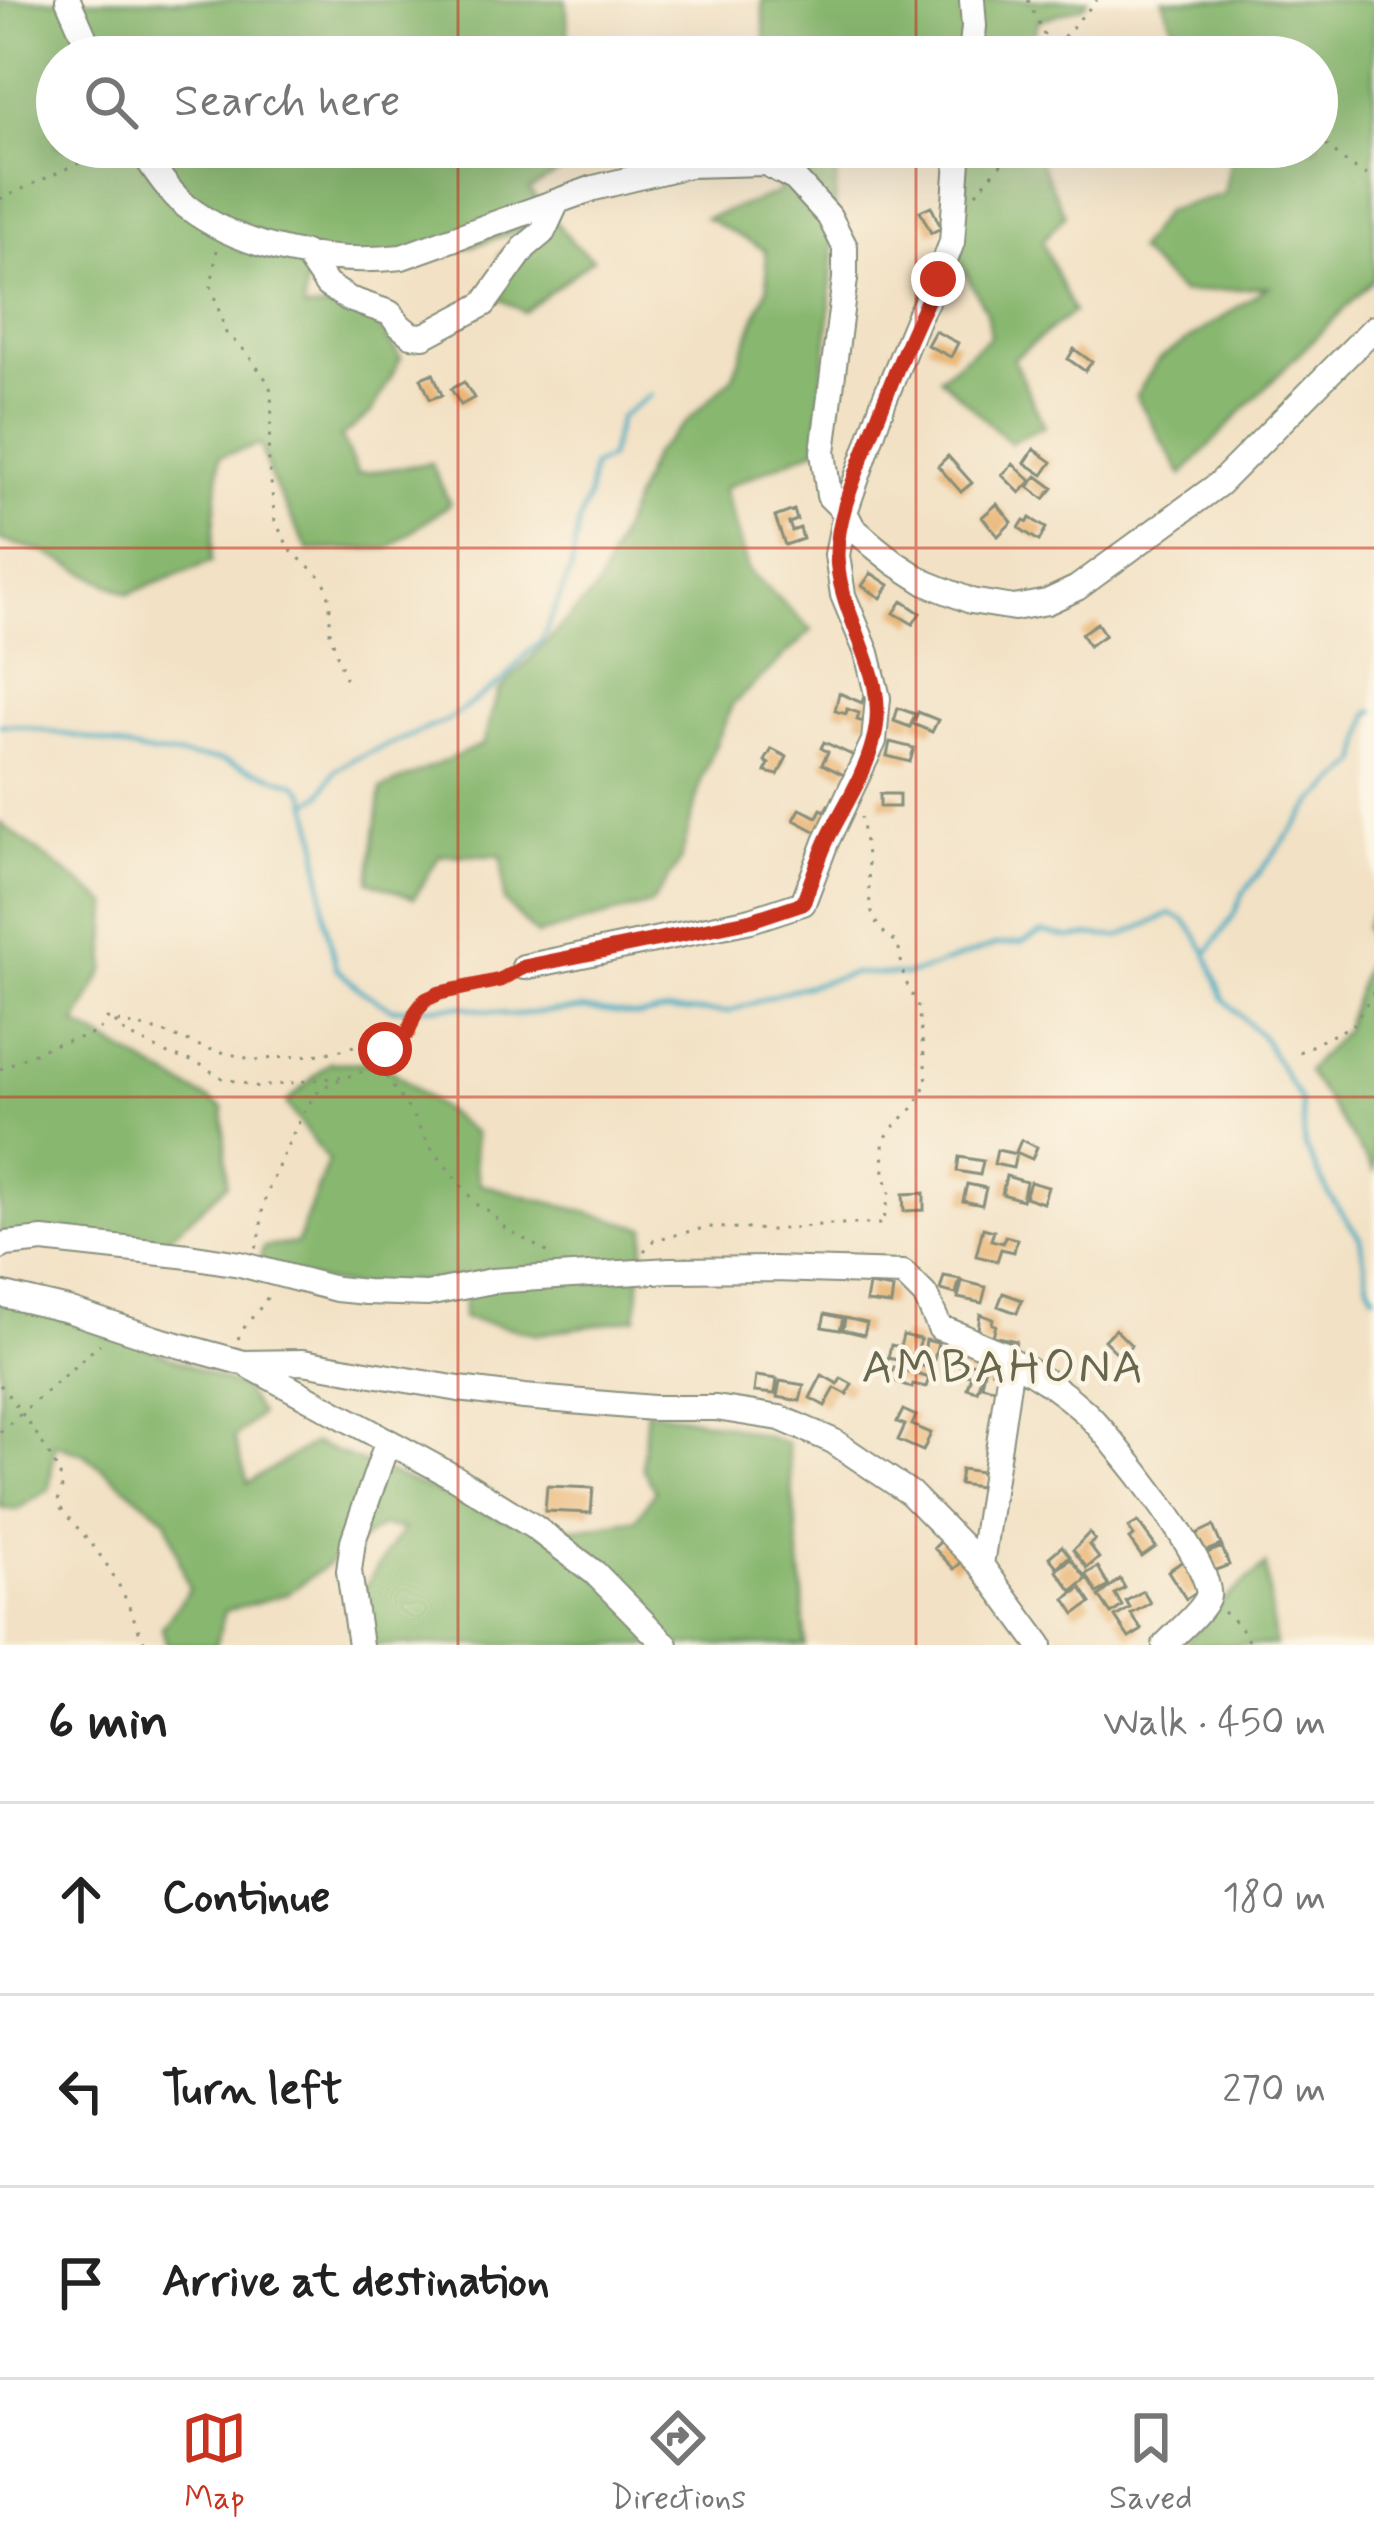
<!DOCTYPE html>
<html lang="en">
<head>
<meta charset="utf-8">
<style>
  :root { --surface:#fff; --page:#f6f6f6; --text:#222; --muted:#767676; --line:#e0e0e0; --accent:#c8321e }
  body { margin:0; font-family:Mynerve,sans-serif; background:var(--page); color:var(--text) }
  .stop { position:absolute; width:36px; height:36px; margin:-27px; border:9px solid #c8321e; border-radius:50%; background:#fff }
  .stop.end { background:#c8321e; border-color:#fff; box-shadow:0 3px 12px #0008 }
  .list { margin:0; padding:0; list-style:none }
  h2 { display:flex; justify-content:space-between; align-items:center; height:156px; margin:0; padding:0 48px; font-size:51px }
  h2 small { font-size:39px; font-weight:400; color:var(--muted) }
  .list li { display:grid; grid-template-columns:78px 1fr auto; gap:36px; align-items:center; box-sizing:border-box; height:192px; padding:0 48px; border-top:3px solid var(--line) }
  .list b { display:block; font-size:45px; white-space:nowrap }
  .list em { font-size:39px; font-style:normal; color:var(--muted) }
  .icon { flex:none; width:66px; height:66px; fill:none; stroke:currentColor; stroke-width:2; stroke-linecap:round; stroke-linejoin:round }
  .map { position:relative; flex:none; width:1374px; height:1645px; overflow:hidden }
  .search { position:absolute; background:var(--surface); box-shadow:0 12px 48px #0002; left:36px; right:36px; top:36px; height:132px; display:flex; align-items:center; gap:30px; box-sizing:border-box; padding:0 42px; border-radius:66px; color:var(--muted); font-size:45px }
  .sheet { height:732px; background:var(--surface) }
  nav { display:flex; justify-content:space-around; align-items:center; box-sizing:border-box; height:168px; border-top:3px solid var(--line); background:var(--surface); font-size:33px; color:var(--muted) }
  nav a { display:grid; justify-items:center; gap:6px }
  nav .on { color:var(--accent) }
  .map>svg:first-child { display:block }
  .forest { fill:#88b770; stroke:#547a52; stroke-width:3 }
  .lines { fill:none; stroke-linecap:round; stroke-linejoin:round }
  .stream { stroke:#40a9c0; stroke-width:4.5 }
  .building { fill:#e9b575 }
  .minor-casing { stroke:#888f7c; stroke-width:28 }
  .path { stroke:#888f7c; stroke-width:3; stroke-dasharray:3 9; stroke-linecap:butt }
  .minor { stroke:#fff; stroke-width:24 }
  .route { stroke:#c8321e; stroke-width:15 }
  .grid { fill:none; stroke:#c8321e; stroke-width:3; stroke-opacity:0.55 }
  .labels { text-anchor:middle; stroke-width:9; stroke-linejoin:round; paint-order:stroke }
  .quarter-label { font-size:48px; letter-spacing:3px; fill:#66674b; stroke:#fcf5e5 }
</style>
</head>
<body>
<div class="map">
<svg width="1374" height="1645" viewBox="0 0 1374 1645">
  <rect width="100%" height="100%" fill="#fcf5e5"/>
  <filter id="ink" filterUnits="userSpaceOnUse"><feTurbulence type="fractalNoise" baseFrequency=".00833" numOctaves="2"/><feDisplacementMap in="SourceGraphic" scale="24" xChannelSelector="R" yChannelSelector="G"/><feConvolveMatrix kernelMatrix="1 2 1 2 8 2 1 2 1" color-interpolation-filters="sRGB"/></filter>
  <filter id="wash" filterUnits="userSpaceOnUse"><feTurbulence type="fractalNoise" baseFrequency=".004" numOctaves="4" result="noise"/><feDisplacementMap in="SourceGraphic" scale="48" xChannelSelector="R" yChannelSelector="G"/><feGaussianBlur stdDeviation="2.7" result="paint"/><feColorMatrix in="noise" values="0 0 0 0 0 0 0 0 0 0 0 0 0 0 0 0 0 1.4 0 .05"/><feComposite in="paint" operator="in"/></filter>
  <g filter="url(#wash)">
    <rect width="100%" height="100%" fill="#f2e1c4"/>
    <path class="forest" d="M 0,0 L 566,0 L 570,57 L 57,57 L 57,147 L 578,147 L 579,160 L 529,190 L 573,243 L 593,259 L 524,312 L 489,293 L 500,255 L 524,229 L 394,271 L 356,270 L 306,276 L 304,309 L 365,307 L 401,358 L 372,412 L 341,437 L 358,474 L 431,463 L 450,504 L 389,548 L 308,550 L 271,479 L 260,445 L 220,456 L 211,562 L 128,594 L 42,551 L 0,540 Z
      M 762,0 L 1088,0 L 1084,6 L 1039,20 L 1026,57 L 766,57 Z
      M 1163,0 L 1370,0 L 1374,8 L 1374,279 L 1242,411 L 1182,475 L 1136,396 L 1158,360 L 1268,287 L 1181,293 L 1137,250 L 1165,211 L 1224,194 L 1233,147 L 1317,147 L 1317,57 L 1209,57 L 1172,24 Z
      M 774,147 L 836,147 L 837,161 L 829,322 L 816,449 L 724,488 L 748,570 L 812,630 L 732,705 L 701,781 L 680,862 L 651,904 L 537,935 L 504,901 L 502,856 L 440,855 L 414,898 L 369,881 L 381,789 L 483,744 L 498,692 L 597,589 L 653,454 L 732,378 L 768,286 L 765,250 L 706,218 L 779,193 Z
      M 943,147 L 1033,147 L 1065,215 L 1042,241 L 1073,312 L 1013,359 L 1044,426 L 1010,443 L 940,377 L 990,337 L 987,313 L 954,251 Z
      M 0,823 L 108,904 L 105,969 L 76,1024 L 223,1108 L 227,1184 L 153,1252 L 0,1236 Z
      M 1374,906 L 1374,1171 L 1307,1071 L 1344,1031 L 1371,947 L 1365,927 Z
      M 381,1062 L 475,1134 L 475,1163 L 480,1184 L 646,1228 L 636,1318 L 539,1334 L 462,1318 L 468,1277 L 356,1287 L 258,1270 L 263,1247 L 297,1243 L 328,1161 L 286,1103 L 329,1063 Z
      M 0,1285 L 242,1388 L 260,1414 L 234,1438 L 248,1483 L 314,1443 L 506,1520 L 578,1529 L 636,1519 L 655,1491 L 642,1467 L 647,1410 L 730,1426 L 787,1443 L 803,1591 L 805,1645 L 368,1645 L 360,1594 L 403,1529 L 381,1526 L 287,1594 L 225,1611 L 216,1645 L 167,1645 L 162,1628 L 189,1589 L 166,1519 L 84,1454 L 55,1444 L 49,1489 L 16,1510 L 0,1507 Z
      M 1266,1565 L 1275,1645 L 1184,1645 L 1219,1604 Z"/>
    <g class="lines">
      <path class="stream" d="M 0,725 L 13,725 L 92,739 L 143,752 L 222,760 L 296,784 L 305,793 L 317,836 L 325,920 L 336,968 L 363,992 L 393,1009 L 461,1006 L 509,1015 L 584,1009 L 639,1016 L 668,1011 L 728,1012 L 787,991 L 855,973 L 905,975 L 928,969 L 995,945 L 1022,942 L 1043,932 L 1071,938 L 1090,935 L 1118,937 L 1171,914 L 1184,920 L 1195,933 L 1207,954 L 1224,999 L 1262,1037 L 1301,1101 L 1305,1147 L 1330,1196 L 1360,1238 L 1368,1284 L 1374,1295
        M 308,804 L 321,795 L 335,771 L 352,760 L 448,720 L 504,680 L 526,654 L 541,642 L 571,570 L 578,525 L 588,498 L 593,466 L 609,458 L 620,417 L 651,395
        M 1208,953 L 1233,916 L 1242,895 L 1315,801 L 1358,763 L 1369,713 L 1374,711"/>
    </g>
    <g id="blocks">
      <path class="building" d="M 931,206 L 941,228 L 931,233 L 920,211 Z
        M 935,331 L 958,343 L 951,357 L 927,345 Z
        M 1074,349 L 1092,362 L 1085,371 L 1068,359 Z
        M 433,373 L 442,395 L 430,399 L 421,378 Z
        M 464,382 L 474,398 L 461,405 L 451,389 Z
        M 1034,449 L 1052,462 L 1043,475 L 1025,463 Z
        M 948,456 L 972,483 L 961,492 L 938,466 Z
        M 1013,464 L 1031,481 L 1020,493 L 1002,475 Z
        M 1037,476 L 1053,488 L 1044,499 L 1028,487 Z
        M 997,504 L 1012,522 L 998,536 L 982,517 Z
        M 794,510 L 797,520 L 789,523 L 792,531 L 800,528 L 803,539 L 785,545 L 775,517 Z
        M 1030,518 L 1046,528 L 1039,541 L 1019,528 L 1024,520 L 1028,522 Z
        M 871,573 L 889,585 L 881,598 L 862,586 Z
        M 902,601 L 920,613 L 913,624 L 894,613 Z
        M 1097,623 L 1105,635 L 1089,646 L 1081,634 Z
        M 839,693 L 862,703 L 864,696 L 874,699 L 867,723 L 857,720 L 859,713 L 847,709 L 846,714 L 835,711 Z
        M 898,708 L 915,714 L 910,727 L 894,721 Z
        M 918,712 L 938,720 L 932,732 L 913,724 Z
        M 824,742 L 854,756 L 844,775 L 822,764 L 828,752 L 821,748 Z
        M 890,742 L 914,748 L 910,762 L 887,756 Z
        M 772,749 L 787,757 L 778,775 L 765,772 L 769,764 L 765,761 Z
        M 880,794 L 899,794 L 899,807 L 880,807 Z
        M 828,805 L 836,808 L 819,833 L 794,820 L 800,809 L 817,817 L 821,809 L 825,811 Z
        M 1021,1140 L 1037,1147 L 1032,1159 L 1016,1152 Z
        M 997,1150 L 1016,1154 L 1013,1168 L 994,1164 Z
        M 959,1157 L 983,1161 L 980,1175 L 957,1171 Z
        M 1006,1176 L 1026,1182 L 1022,1200 L 1002,1194 Z
        M 1030,1182 L 1048,1187 L 1043,1203 L 1025,1197 Z
        M 967,1184 L 986,1188 L 982,1205 L 963,1201 Z
        M 924,1193 L 924,1210 L 904,1211 L 903,1194 Z
        M 983,1228 L 994,1231 L 991,1240 L 1003,1243 L 1005,1236 L 1017,1239 L 1014,1252 L 1001,1249 L 997,1261 L 976,1256 Z
        M 944,1276 L 960,1279 L 956,1294 L 940,1290 Z
        M 962,1281 L 986,1287 L 982,1303 L 958,1298 Z
        M 869,1285 L 893,1289 L 891,1305 L 866,1302 Z
        M 1003,1293 L 1022,1300 L 1017,1313 L 998,1306 Z
        M 825,1314 L 843,1318 L 840,1330 L 822,1327 Z
        M 980,1314 L 993,1319 L 992,1324 L 996,1325 L 993,1336 L 1016,1341 L 1014,1350 L 979,1343 L 982,1332 L 978,1330 Z
        M 845,1318 L 867,1323 L 864,1335 L 843,1330 Z
        M 1115,1329 L 1131,1345 L 1120,1356 L 1104,1340 Z
        M 903,1335 L 921,1339 L 916,1357 L 904,1353 L 902,1361 L 888,1358 L 891,1345 L 900,1347 Z
        M 926,1340 L 938,1343 L 932,1368 L 916,1365 L 918,1354 L 924,1355 Z
        M 987,1356 L 995,1359 L 992,1371 L 1005,1374 L 1001,1390 L 981,1385 Z
        M 962,1361 L 984,1366 L 977,1391 L 967,1388 L 971,1375 L 959,1373 Z
        M 894,1367 L 929,1378 L 926,1387 L 913,1384 L 912,1388 L 890,1379 Z
        M 822,1375 L 838,1384 L 841,1378 L 852,1384 L 847,1394 L 835,1388 L 825,1406 L 810,1398 Z
        M 756,1376 L 777,1379 L 775,1394 L 754,1392 Z
        M 780,1381 L 804,1385 L 800,1401 L 777,1397 Z
        M 903,1410 L 916,1416 L 912,1425 L 931,1433 L 923,1451 L 898,1440 L 905,1425 L 897,1422 Z
        M 961,1469 L 988,1473 L 986,1488 L 959,1484 Z
        M 547,1486 L 593,1488 L 591,1513 L 545,1511 Z
        M 1138,1522 L 1156,1547 L 1142,1557 L 1129,1539 L 1134,1536 L 1128,1528 Z
        M 1213,1526 L 1221,1545 L 1204,1552 L 1196,1534 Z
        M 1089,1533 L 1095,1540 L 1089,1545 L 1099,1558 L 1087,1568 L 1073,1550 Z
        M 945,1537 L 965,1559 L 954,1569 L 934,1548 Z
        M 1062,1546 L 1070,1556 L 1057,1567 L 1049,1557 Z
        M 1222,1547 L 1229,1565 L 1211,1572 L 1204,1554 Z
        M 1071,1559 L 1087,1579 L 1072,1591 L 1056,1570 Z
        M 1183,1561 L 1202,1588 L 1186,1599 L 1168,1571 Z
        M 1098,1567 L 1109,1586 L 1097,1593 L 1086,1574 Z
        M 1120,1579 L 1125,1588 L 1115,1594 L 1122,1606 L 1111,1614 L 1099,1596 Z
        M 1081,1588 L 1091,1603 L 1075,1614 L 1065,1599 Z
        M 1143,1591 L 1150,1603 L 1131,1614 L 1142,1630 L 1129,1638 L 1115,1617 L 1130,1608 L 1126,1601 Z"/>
    </g>
  </g>
  <g filter="url(#ink)">
    <use href="#blocks" fill-opacity="0" stroke="#888f7c" stroke-width="3"/>
    <g class="lines">
      <g class="minor-casing">
        <path id="minor" d="M 68,0 L 93,57
          M 971,57 L 974,26 L 972,0
          M 139,147 C 152,166 168,191 186,206 C 244,251 331,265 402,257 L 594,188 L 688,165 L 765,163 L 795,179 L 829,216 L 845,247 L 845,279 L 823,452 L 829,496 L 845,512 L 853,528 L 875,547 L 895,563 L 926,583 L 971,601 L 1014,608 L 1047,602 L 1077,588 L 1219,484 L 1374,328
          M 305,253 L 327,285 L 349,299 L 390,313 L 399,325 L 411,335 L 424,336 L 484,304 L 525,247 L 543,232 L 557,202
          M 524,967 L 751,920 L 803,903 L 826,842 L 874,741 L 878,698 L 867,653 L 843,595 L 837,555 L 845,512 L 884,400 L 919,315 L 938,279 L 952,242 L 959,147
          M 0,1247 L 6,1244 L 43,1240 L 189,1256 L 240,1264 L 336,1289 L 366,1292 L 427,1294 L 492,1281 L 670,1270 L 773,1269 L 903,1273 L 925,1295 L 940,1328 C 963,1335 982,1347 1005,1354 L 1009,1377 L 981,1565
          M 0,1294 L 68,1310 L 156,1339 L 244,1363 L 454,1477 L 534,1527 L 595,1573 L 666,1645
          M 1008,1359 C 1037,1374 1061,1390 1085,1412 C 1110,1435 1215,1566 1208,1596 C 1204,1610 1175,1634 1165,1645
          M 244,1363 L 303,1362 L 459,1389 L 524,1397 L 653,1408 L 716,1408 L 780,1418 L 833,1441 L 910,1493 L 981,1565 L 1040,1645
          M 360,1645 L 349,1571 L 353,1541 L 387,1443"/>
      </g>
      <path class="path" d="M 1028,0 L 1045,37 L 1049,57
        M 1051,57 L 1057,44 L 1097,0
        M 1317,137 L 1349,165 L 1374,179
        M 976,193 L 1004,161 L 1010,147
        M 0,199 L 114,147
        M 217,250 L 211,286 L 226,333 L 246,352 L 270,385 L 272,408 L 268,453 L 275,521 L 290,550 L 324,580 L 330,600 L 330,633 L 346,681
        M 115,1022 L 127,1034 L 168,1054 L 198,1063 L 222,1078 L 259,1087 L 346,1076
        M 1299,1052 L 1353,1025 L 1374,992
        M 379,1067 L 410,1111 L 431,1148 L 477,1205 L 491,1212 L 505,1228 L 552,1255
        M 0,1069 L 52,1045 L 97,1033 L 107,1019 L 163,1032 L 205,1048 L 255,1060 L 321,1054 L 346,1049 L 363,1042 L 381,1040 L 386,1047
        M 256,1248 C 263,1233 260,1218 264,1202 C 270,1184 305,1102 318,1092 C 334,1078 359,1074 378,1066 C 389,1040 397,1046 409,1030 C 415,1022 415,1012 422,1004 C 441,984 480,986 505,977
        M 644,1251 L 654,1240 L 708,1227 L 772,1230 L 829,1224 L 883,1224 L 890,1191 L 884,1175 L 883,1141 L 895,1125 L 915,1106 L 927,1081 L 918,1007 L 904,978 L 898,943 C 865,924 870,900 868,866 C 867,850 863,834 861,817
        M 238,1339 C 246,1320 261,1311 269,1294
        M 0,1385 C 13,1400 63,1467 62,1485 C 62,1491 59,1497 57,1504 C 78,1529 101,1552 117,1582 C 129,1602 135,1625 146,1645
        M 0,1432 L 100,1344
        M 1223,1612 L 1241,1627 L 1250,1645"/>
      <use href="#minor" class="minor"/>
    </g>
  </g>
  <g class="lines" filter="url(#ink)">
    <path class="route" d="M 385,1049 L 408,1033 L 416,1012 L 425,1000 L 440,993 L 500,980 L 524,967 L 752,920 L 803,903 C 812,880 819,856 830,834 C 845,805 865,774 873,742 C 893,675 838,620 837,555 C 837,516 856,475 869,440 C 890,385 911,331 938,279"/>
  </g>
  <path class="grid" d="M 458,0 L 458,57M 916,0 L 916,57M 458,147 L 458,1645M 916,147 L 916,1645M 0,548 L 1374,548M 0,1097 L 1374,1097"/>
  <g class="labels">
    <g class="quarter-label">
      <text x="1004" y="1382">AMBAHONA</text>
    </g>
  </g>
</svg>
<div class="stop" style="left:385px;top:1049px"></div>
<div class="stop end" style="left:938px;top:279px"></div>
<div class="search"><svg class="icon" aria-label="search" viewBox="0 0 24 24"><circle cx="10" cy="10" r="6"/><path d="M15 15l6 6"/></svg>Search here</div>
</div>
<section class="sheet">
<h2>6 min<small>Walk · 450 m</small></h2>
<ul class="list">
<li><svg class="icon" aria-label="ahead" viewBox="0 0 24 24"><path d="M12 20V5M6 11l6-6 6 6"/></svg><div><b>Continue</b></div><em>180 m</em></li>
<li><svg class="icon" aria-label="left" viewBox="0 0 24 24"><path d="M17 20v-9H6M10 6l-5 5 5 5"/></svg><div><b>Turn left</b></div><em>270 m</em></li>
<li><svg class="icon" aria-label="arrive" viewBox="0 0 24 24"><path d="M6 21V4h12l-3 4 3 4H6"/></svg><div><b>Arrive at destination</b></div></li>
</ul>
</section>
<nav>
<a class="on"><svg class="icon" aria-label="map" viewBox="0 0 24 24"><path d="M3 6l6-2 6 2 6-2v14l-6 2-6-2-6 2zM9 4v14M15 6v14"/></svg>Map</a>
<a><svg class="icon" aria-label="directions" viewBox="0 0 24 24"><path d="M12 3l9 9-9 9-9-9zM9 14v-3h6M13 9l2 2-2 2"/></svg>Directions</a>
<a><svg class="icon" aria-label="saved" viewBox="0 0 24 24"><path d="M7 4h10v16l-5-4-5 4z"/></svg>Saved</a>
</nav>
</body>
</html>
